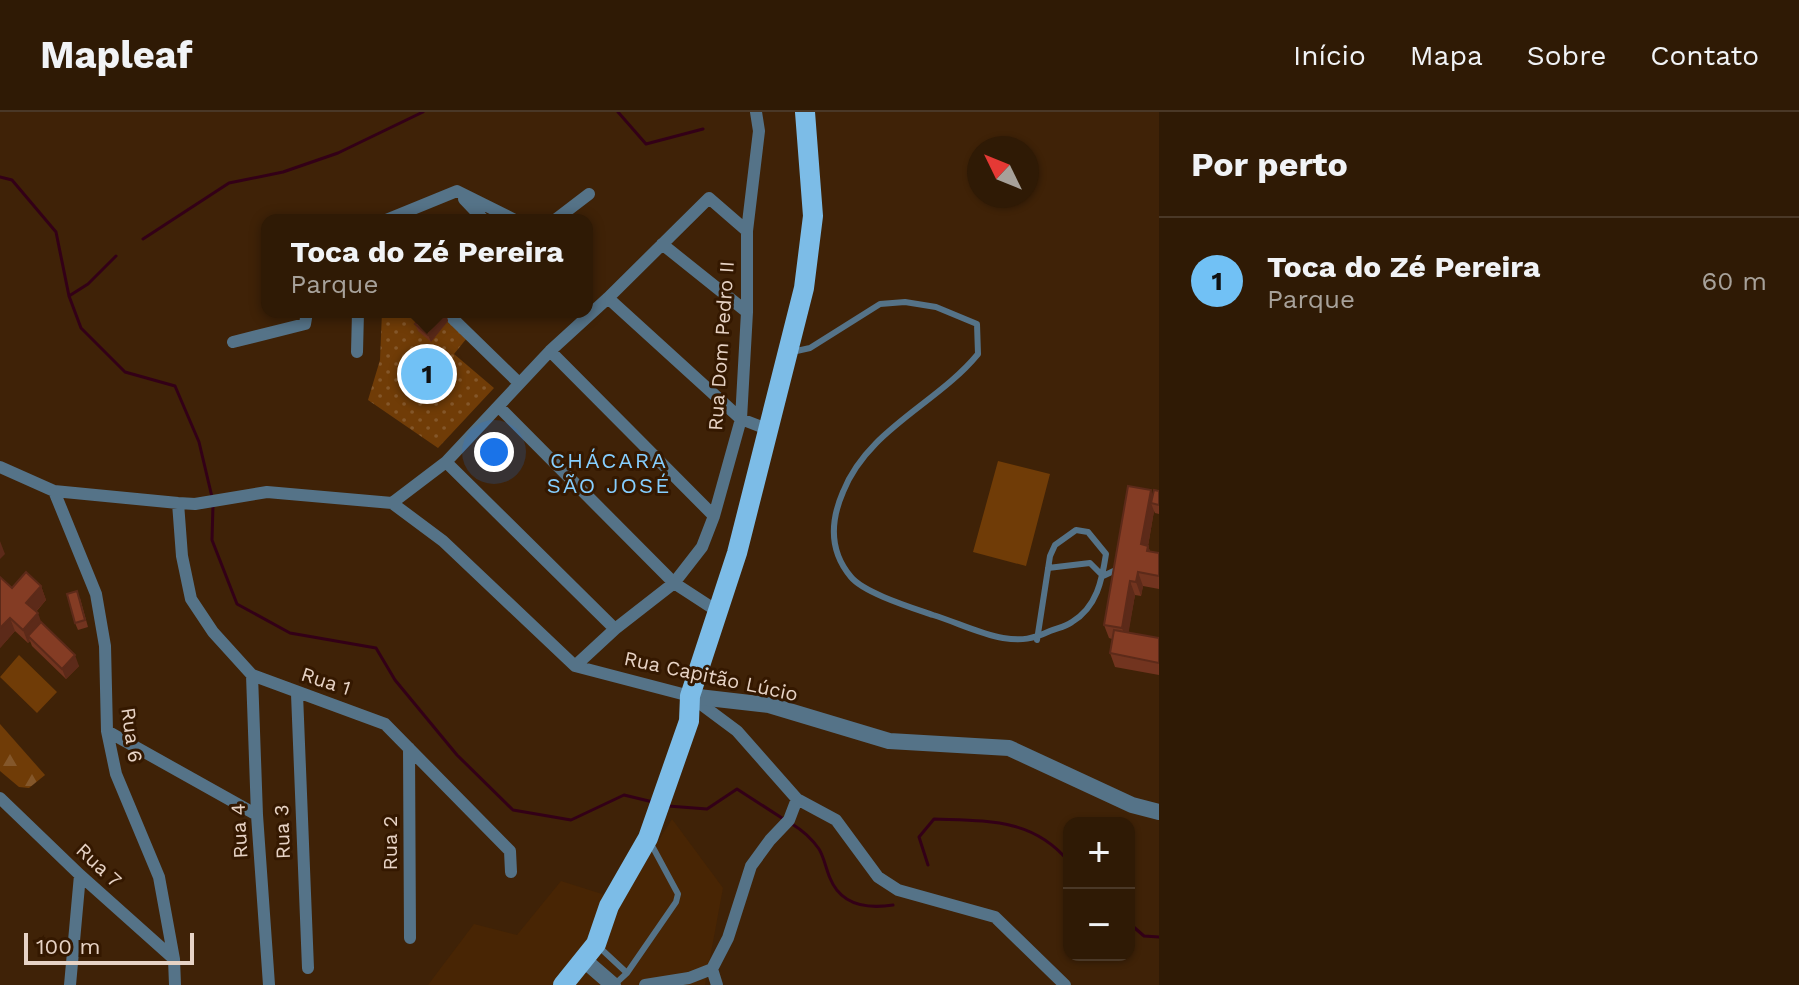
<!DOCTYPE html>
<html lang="pt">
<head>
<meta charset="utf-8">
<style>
  :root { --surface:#2f1a05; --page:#3b2713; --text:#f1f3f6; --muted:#a7a19a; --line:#4a3827; --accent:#71c1f5 }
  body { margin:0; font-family:"Work Sans",sans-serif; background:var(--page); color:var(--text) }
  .controls { position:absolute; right:24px; bottom:24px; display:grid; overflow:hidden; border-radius:16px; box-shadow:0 2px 6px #0004 }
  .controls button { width:72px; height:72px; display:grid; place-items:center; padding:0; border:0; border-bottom:2px solid var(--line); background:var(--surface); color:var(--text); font:40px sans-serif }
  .compass { position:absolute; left:967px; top:24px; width:72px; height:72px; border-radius:50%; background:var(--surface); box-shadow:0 2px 6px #0004; rotate:313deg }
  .scale { position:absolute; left:24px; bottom:20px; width:170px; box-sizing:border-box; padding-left:8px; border:4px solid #e7d3c5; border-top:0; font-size:22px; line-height:28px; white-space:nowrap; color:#e7d3c5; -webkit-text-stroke:6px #341800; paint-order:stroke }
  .you { position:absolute; left:494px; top:340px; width:28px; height:28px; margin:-20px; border:6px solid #fff; border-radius:50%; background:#1a73e8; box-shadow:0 0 0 12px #1a73e833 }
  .badge { display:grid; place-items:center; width:52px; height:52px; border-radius:50%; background:var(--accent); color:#111; font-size:26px; font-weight:700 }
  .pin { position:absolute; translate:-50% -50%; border:4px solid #fff; box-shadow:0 2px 8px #0006 }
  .popup { position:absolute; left:261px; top:102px; width:332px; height:104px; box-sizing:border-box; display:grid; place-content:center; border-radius:16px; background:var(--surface); filter:drop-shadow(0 2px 6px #0005); font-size:26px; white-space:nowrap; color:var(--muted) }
  .popup b { font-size:30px; color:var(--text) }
  .popup::after { content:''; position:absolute; left:50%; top:100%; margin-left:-16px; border:16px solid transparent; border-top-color:var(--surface) }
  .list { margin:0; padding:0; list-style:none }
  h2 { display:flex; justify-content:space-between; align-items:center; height:104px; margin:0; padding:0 32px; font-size:34px }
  h2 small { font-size:26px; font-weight:400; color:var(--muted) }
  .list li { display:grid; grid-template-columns:52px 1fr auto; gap:24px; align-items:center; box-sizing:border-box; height:128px; padding:0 32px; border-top:2px solid var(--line) }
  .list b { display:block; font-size:30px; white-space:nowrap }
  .list p { margin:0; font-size:26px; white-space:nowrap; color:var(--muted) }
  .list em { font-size:26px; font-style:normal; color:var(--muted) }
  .map { position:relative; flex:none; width:1159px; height:873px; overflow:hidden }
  header { display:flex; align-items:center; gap:48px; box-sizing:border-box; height:112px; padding:0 40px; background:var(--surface); border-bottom:2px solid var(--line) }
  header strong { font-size:38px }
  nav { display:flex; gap:44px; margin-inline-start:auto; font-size:28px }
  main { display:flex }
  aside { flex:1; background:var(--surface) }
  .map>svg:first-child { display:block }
  .built { fill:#482504 }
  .grass { fill:#703c07 }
  .forest { fill:url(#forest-firs) }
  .park { fill:url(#park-dots) }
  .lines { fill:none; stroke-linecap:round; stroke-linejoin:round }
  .stream { stroke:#330017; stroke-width:3 }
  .service { stroke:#557388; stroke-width:6 }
  .minor { stroke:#557388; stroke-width:12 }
  .tertiary { stroke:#557388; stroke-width:16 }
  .primary { stroke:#7cbce7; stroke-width:20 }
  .wall { fill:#72341f }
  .shaded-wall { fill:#5c2a19 }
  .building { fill:#843c24; stroke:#5c2a19; stroke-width:2 }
  .labels { text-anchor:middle; stroke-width:6; stroke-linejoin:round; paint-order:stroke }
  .street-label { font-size:20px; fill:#e7d3c5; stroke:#341800 }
  .neighbourhood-label { font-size:22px; letter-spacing:2px; fill:#86cfff; stroke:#341800 }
</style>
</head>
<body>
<header>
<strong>Mapleaf</strong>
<nav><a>Início</a><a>Mapa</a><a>Sobre</a><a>Contato</a></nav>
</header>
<main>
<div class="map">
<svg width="1159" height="873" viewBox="0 0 1159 873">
  <defs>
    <pattern id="forest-firs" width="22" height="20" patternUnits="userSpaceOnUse" patternTransform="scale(2)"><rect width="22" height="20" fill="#703c07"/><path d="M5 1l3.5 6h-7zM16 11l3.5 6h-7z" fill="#84572a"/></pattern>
    <pattern id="park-dots" width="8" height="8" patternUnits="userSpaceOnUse" patternTransform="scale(2)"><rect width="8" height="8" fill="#703c07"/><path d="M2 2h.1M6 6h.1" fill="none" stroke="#84572a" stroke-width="1.8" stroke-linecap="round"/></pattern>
  </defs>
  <rect width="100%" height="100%" fill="#3f2207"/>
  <path class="built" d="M 672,707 L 723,776 L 705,873 L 428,873 L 474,812 L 517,823 L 561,769 L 621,788 Z"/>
  <path class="grass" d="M 998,349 L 1050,362 L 1026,454 L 973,440 Z
    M 19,543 L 57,580 L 37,601 L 0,565 Z"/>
  <path class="forest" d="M 0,612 L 45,663 L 29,676 L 19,675 L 0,659 Z"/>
  <path class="park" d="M 382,200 L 452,200 L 471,221 L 454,242 L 494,276 L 438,336 L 368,288 L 380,248 Z"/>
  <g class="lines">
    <path class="stream" d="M 618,0 L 646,32 L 703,17
      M 0,65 L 12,68 L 56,120 L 69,184 L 81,216 L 125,260 L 175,274 L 199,330 L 212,385
      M 143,127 L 229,71 L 283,60 L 338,41 L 423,0
      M 69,184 L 88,172 L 116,144
      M 213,393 L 212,428 L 237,492 L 290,521 L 376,536 L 395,568 L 457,643 L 513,698 L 571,708 L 624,683 L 653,690
      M 668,694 L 707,697 L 737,677 L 785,708
      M 792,712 C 802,718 812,727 819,737 C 824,745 826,757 830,766 C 841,794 867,797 893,793
      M 928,753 L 919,725 L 934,707 C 987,709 1033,706 1069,750
      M 1129,811 L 1144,824 L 1159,825"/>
    <path class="service" d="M 792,240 L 810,236 L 880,192 L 905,190 L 936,195 L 977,212 L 978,242 C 937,292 868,317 843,380 C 830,410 829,439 851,465 C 864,481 913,496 933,503 C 956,510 980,522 1003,526 C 1022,529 1033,527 1050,519 C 1057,516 1065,515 1072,510 C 1097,495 1102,468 1106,442 L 1088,420 L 1076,418 L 1055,433 L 1050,444 L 1037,528
      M 1048,456 L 1090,451 L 1103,464 L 1118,457
      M 598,834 L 627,861
      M 614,873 L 627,861 L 676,790 L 678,782 L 650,730"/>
    <path class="minor" d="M 464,87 L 484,108
      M 386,108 L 457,79 L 515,108
      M 555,108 L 589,82
      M 662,132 L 747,200
      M 608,186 L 741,307 L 767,317
      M 446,200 L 519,271
      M 233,230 L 305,212 L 307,200
      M 550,239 L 714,404
      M 357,240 L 358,200
      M 499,295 L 674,471 L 717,499
      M 446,350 L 615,517
      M 0,355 L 54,379 L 178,391 L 195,392 L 267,380 L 392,391 L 443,429 L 575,554 L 690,584 L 737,619 L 797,687 L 836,708 L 878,765 L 898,778 L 995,805 L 1065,873
      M 54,379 L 96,482 L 105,534 L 107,619 L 116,662 L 159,765 L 174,847 L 175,873
      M 178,391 L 182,444 L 191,487 L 213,520 L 252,563 L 385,612 L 510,739 L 511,760
      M 392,391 L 446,350 L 550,239 L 608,186 L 709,86 L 747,119
      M 575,554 L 615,517 L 674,471 L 702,435 L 714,404 L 741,307 L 747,200 L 747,119 L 759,19 L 756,0
      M 252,563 L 257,703 L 269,873
      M 297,582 L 308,856
      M 107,619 L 257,703
      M 409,636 L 410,826
      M 0,686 L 80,763 L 174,847
      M 712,857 L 717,873
      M 70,873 L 80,763
      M 645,873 L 689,866 L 712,857 L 728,826 L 751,754 L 770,728 L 789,708 L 797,687"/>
    <path class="tertiary" d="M 690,584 L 769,593 L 889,629 L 1009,636 L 1132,693 L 1159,700
      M 583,847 L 613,873"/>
    <path class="primary" d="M 563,873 L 596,832 L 609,794 L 648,726 L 689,609 L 690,584 L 737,441 L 804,176 L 813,104 L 805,0"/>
  </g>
  <path class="wall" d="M 446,202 L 448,209 L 431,230 L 418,219 L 415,212 Z
    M 1159,379 L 1159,402 L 1155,401 L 1154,399 L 1148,434 L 1150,439 L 1159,441 L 1159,477 L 1143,474 L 1141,484 L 1135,483 L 1128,521 L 1159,526 L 1159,563 L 1115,555 L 1110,541 L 1112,527 L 1109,526 L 1104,513 L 1153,384 Z
    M 41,474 L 46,488 L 36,500 L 41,510 L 79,554 L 66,567 L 32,534 L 30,529 L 28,531 L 15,519 L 0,536 L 12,476 Z
    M 80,486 L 88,515 L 78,518 L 75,511 Z"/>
  <path class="shaded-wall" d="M 446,202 L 448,209 L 431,230 L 428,223 Z
    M 1151,378 L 1156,392 L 1151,391 L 1154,399 L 1148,434 L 1153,447 L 1141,432 Z
    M 0,429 L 5,442 L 0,447 Z
    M 1138,460 L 1143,474 L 1141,484 L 1136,470 Z
    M 1130,469 L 1135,483 L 1127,530 L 1122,516 Z
    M 41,474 L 46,488 L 31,505 L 26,491 Z
    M 38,501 L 43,515 L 28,524 L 30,529 L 28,531 L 23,518 Z
    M 10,506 L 15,519 L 0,536 L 0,516 Z
    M 75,543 L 79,554 L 66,567 L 62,557 Z"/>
  <path class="building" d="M 426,200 L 443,200 L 446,202 L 428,223 L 415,212 Z
    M 1128,374 L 1151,378 L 1141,432 L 1148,434 L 1147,439 L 1159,441 L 1159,464 L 1138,460 L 1136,470 L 1130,469 L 1122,516 L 1104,513 Z
    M 1154,378 L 1159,379 L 1159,393 L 1151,391 Z
    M 26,460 L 41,474 L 26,491 L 38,501 L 23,518 L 10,506 L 0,516 L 0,465 L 12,476 Z
    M 77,479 L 85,508 L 75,511 L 67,482 Z
    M 41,510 L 75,543 L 62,557 L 28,524 Z
    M 1114,518 L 1159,526 L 1159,551 L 1110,541 Z"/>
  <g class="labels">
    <g class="street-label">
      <text transform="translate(721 234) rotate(-86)" y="7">Rua Dom Pedro II</text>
      <text transform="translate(711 564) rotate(12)" y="7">Rua Capitão Lúcio</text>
      <text transform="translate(326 569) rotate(18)" y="7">Rua 1</text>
      <text transform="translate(132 623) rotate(82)" y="7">Rua 6</text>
      <text transform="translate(239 719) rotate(-93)" y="7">Rua 4</text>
      <text transform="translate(282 720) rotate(-92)" y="7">Rua 3</text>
      <text transform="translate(390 731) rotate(-90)" y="7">Rua 2</text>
      <text transform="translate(99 753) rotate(43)" y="7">Rua 7</text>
    </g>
    <g class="neighbourhood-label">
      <text x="609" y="356">CHÁCARA<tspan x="609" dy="25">SÃO JOSÉ</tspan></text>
    </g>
  </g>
</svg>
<div class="controls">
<button>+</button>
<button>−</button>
</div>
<svg class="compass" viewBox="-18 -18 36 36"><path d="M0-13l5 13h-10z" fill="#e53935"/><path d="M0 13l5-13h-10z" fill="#a7a19a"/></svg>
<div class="scale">100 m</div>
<div class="you"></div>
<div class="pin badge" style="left:427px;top:262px">1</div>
<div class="popup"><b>Toca do Zé Pereira</b>Parque</div>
</div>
<aside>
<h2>Por perto<small></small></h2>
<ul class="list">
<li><span class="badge">1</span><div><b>Toca do Zé Pereira</b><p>Parque</p></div><em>60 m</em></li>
</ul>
</aside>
</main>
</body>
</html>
